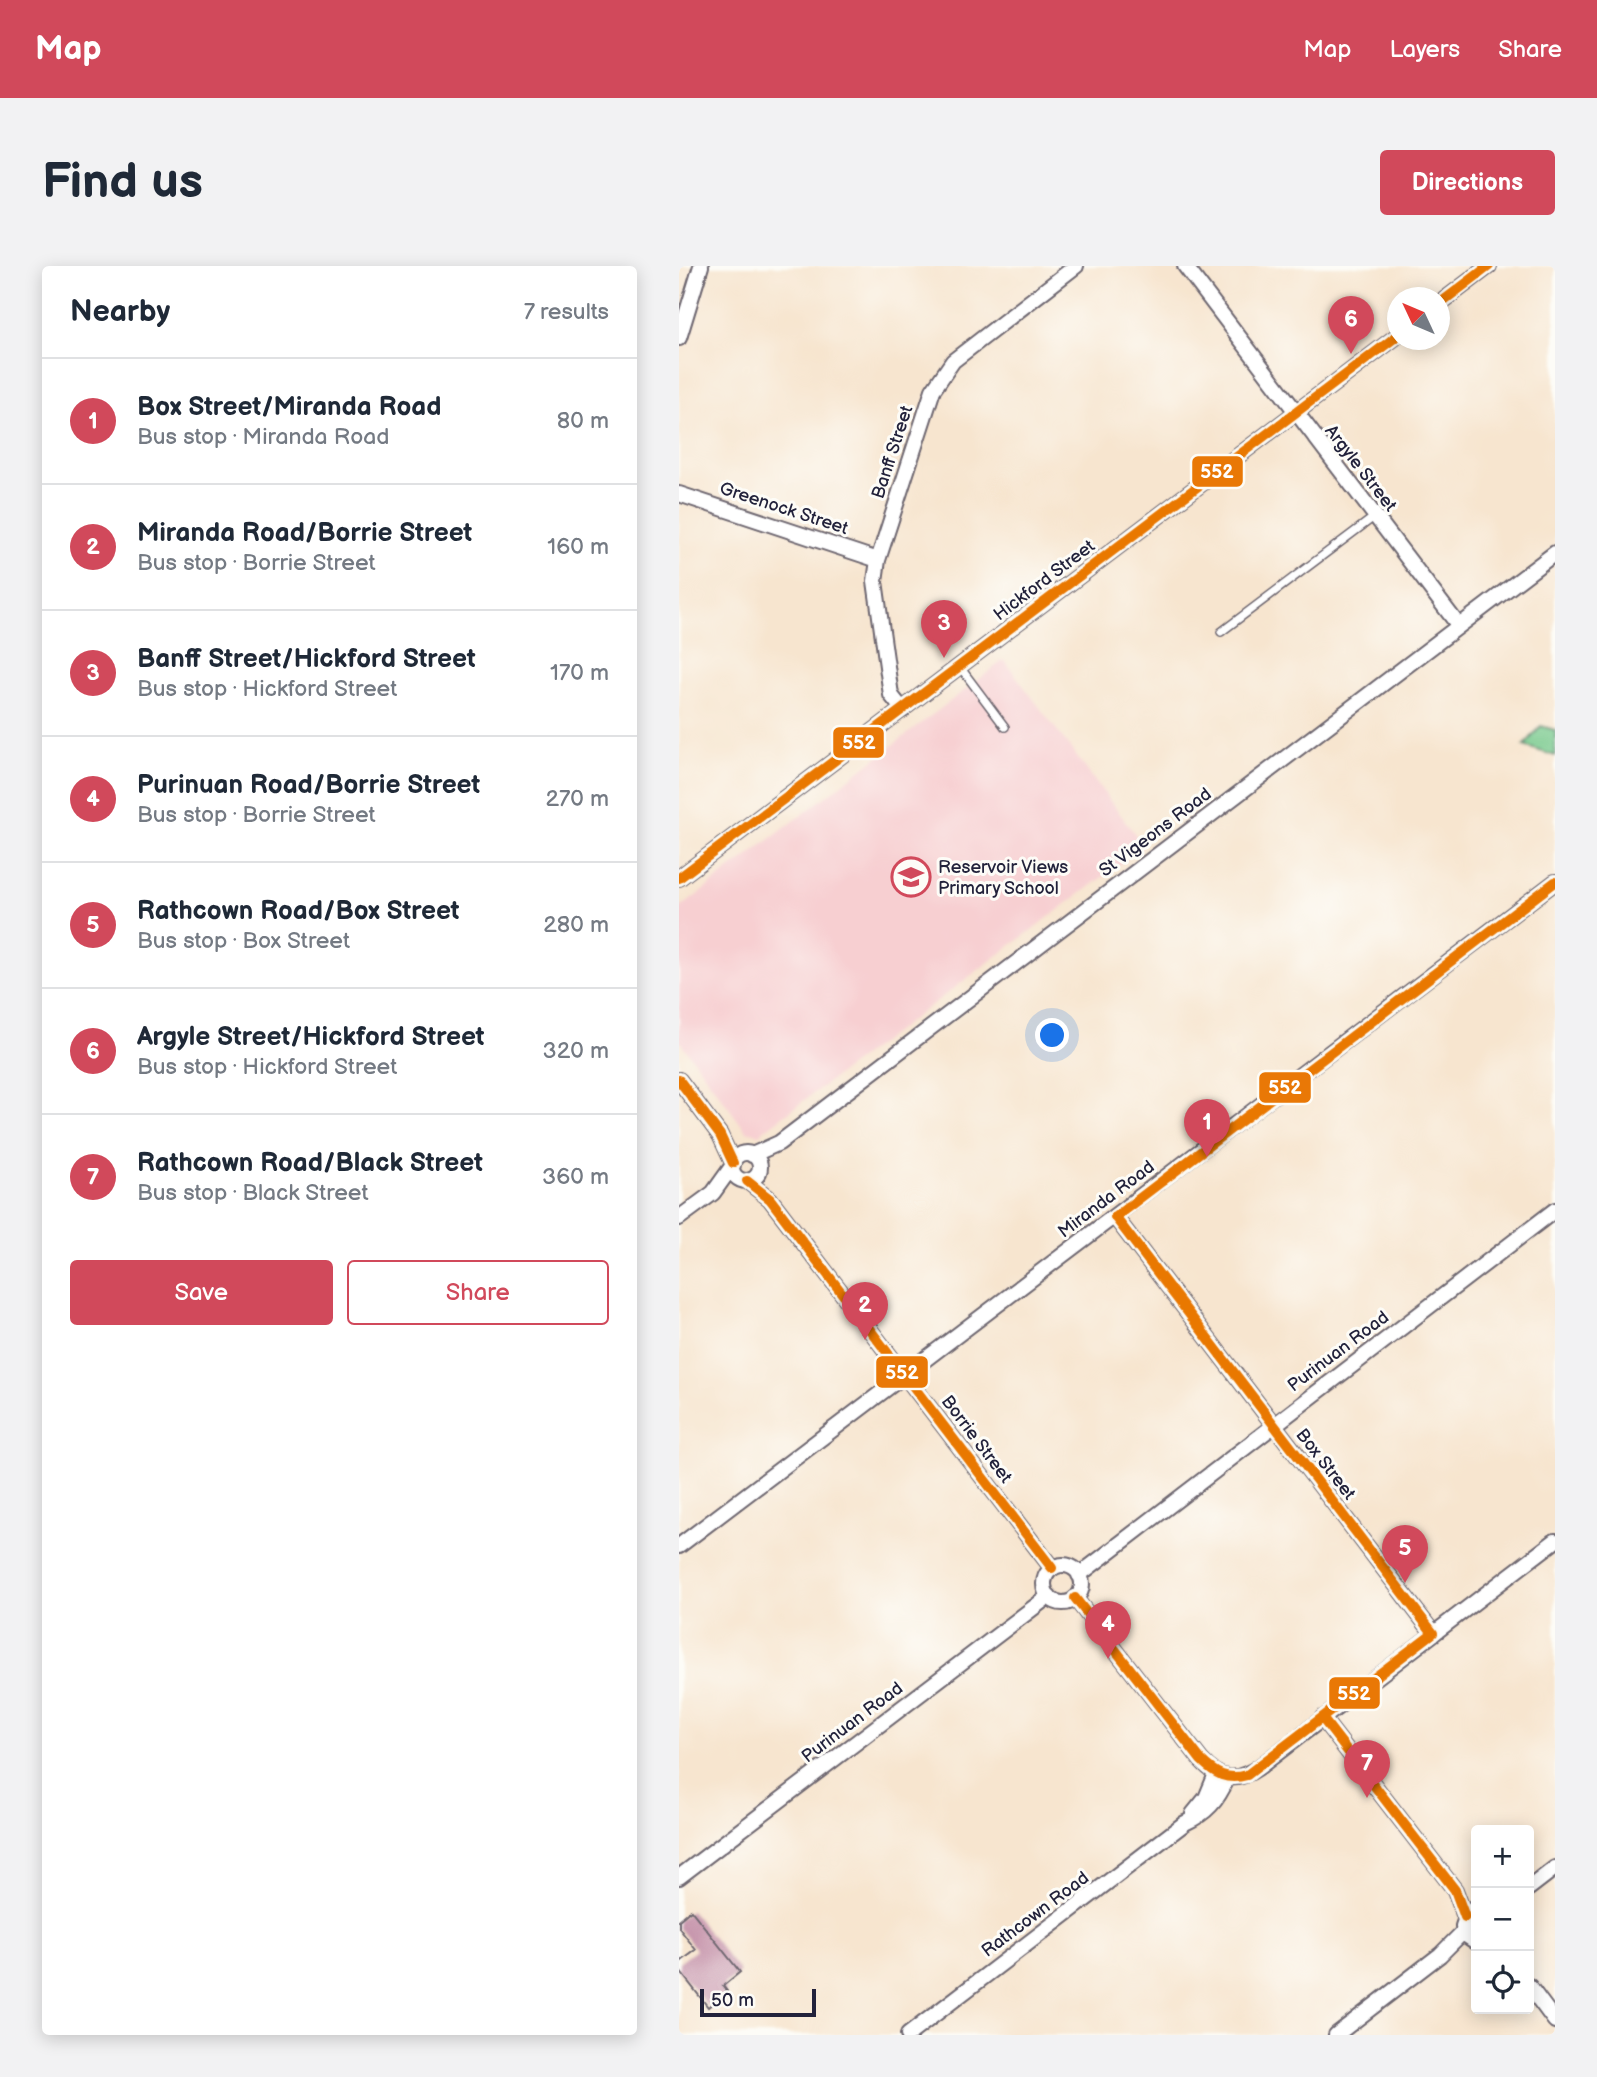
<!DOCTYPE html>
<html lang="en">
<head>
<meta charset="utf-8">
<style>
  :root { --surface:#fff; --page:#f2f2f3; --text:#1f2937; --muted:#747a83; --line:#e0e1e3; --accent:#d1495b }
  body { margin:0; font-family:"Balsamiq Sans",sans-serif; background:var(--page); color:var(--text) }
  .controls { position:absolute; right:21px; bottom:21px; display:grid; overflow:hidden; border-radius:7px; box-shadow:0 4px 18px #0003 }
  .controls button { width:63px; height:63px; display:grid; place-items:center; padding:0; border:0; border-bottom:2px solid var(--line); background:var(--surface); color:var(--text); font:35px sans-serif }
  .compass { position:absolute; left:708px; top:21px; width:63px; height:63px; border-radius:50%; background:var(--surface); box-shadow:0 4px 18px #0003; rotate:314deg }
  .scale { position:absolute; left:21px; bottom:18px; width:116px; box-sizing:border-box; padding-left:7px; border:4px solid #22223b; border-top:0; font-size:19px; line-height:24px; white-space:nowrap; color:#22223b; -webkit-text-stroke:5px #fdfcf7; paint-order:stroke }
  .you { position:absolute; left:374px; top:770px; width:24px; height:24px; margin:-18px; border:5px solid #fff; border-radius:50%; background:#1a73e8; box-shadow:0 0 0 10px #1a73e833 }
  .badge { display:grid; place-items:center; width:46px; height:46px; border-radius:50%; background:var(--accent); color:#fff; font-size:23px; font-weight:700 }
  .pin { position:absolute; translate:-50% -58px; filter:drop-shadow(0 2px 4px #0008) }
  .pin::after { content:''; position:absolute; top:37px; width:24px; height:21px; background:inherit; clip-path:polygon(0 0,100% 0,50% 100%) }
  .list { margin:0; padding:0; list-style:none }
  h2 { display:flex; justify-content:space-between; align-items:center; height:91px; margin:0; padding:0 28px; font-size:30px }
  h2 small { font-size:23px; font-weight:400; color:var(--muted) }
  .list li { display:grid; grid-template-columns:46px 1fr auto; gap:21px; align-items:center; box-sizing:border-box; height:126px; padding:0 28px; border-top:2px solid var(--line) }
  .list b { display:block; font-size:26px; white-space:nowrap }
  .list p { margin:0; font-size:23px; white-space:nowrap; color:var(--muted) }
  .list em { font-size:23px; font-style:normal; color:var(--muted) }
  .actions { display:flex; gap:14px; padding:21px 28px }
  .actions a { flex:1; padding:16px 0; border:2px solid var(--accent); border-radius:7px; text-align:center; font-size:24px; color:var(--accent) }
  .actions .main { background:var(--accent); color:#fff }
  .icon { flex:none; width:38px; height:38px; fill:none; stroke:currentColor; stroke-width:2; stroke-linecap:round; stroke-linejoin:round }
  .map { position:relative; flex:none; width:876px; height:1769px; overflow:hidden; border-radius:7px }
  header { display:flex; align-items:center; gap:42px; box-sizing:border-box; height:98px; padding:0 35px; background:var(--accent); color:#fff }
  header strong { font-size:33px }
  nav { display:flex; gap:38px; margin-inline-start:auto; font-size:24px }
  .intro { display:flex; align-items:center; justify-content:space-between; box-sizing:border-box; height:168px; padding:0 42px }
  h1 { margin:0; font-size:49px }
  .button { padding:18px 32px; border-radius:7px; background:var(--accent); color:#fff; font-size:24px; font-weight:700 }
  main { display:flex; gap:42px; padding:0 42px }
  aside { flex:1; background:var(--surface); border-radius:7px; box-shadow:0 4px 18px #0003 }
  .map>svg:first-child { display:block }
  .built { fill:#f7cfd1 }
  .green { fill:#75c88a; stroke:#4c7562; stroke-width:2 }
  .building { fill:#c898ae }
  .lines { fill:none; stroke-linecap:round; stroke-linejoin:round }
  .lane-casing { stroke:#6d666f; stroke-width:10 }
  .street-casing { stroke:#6d666f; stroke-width:18 }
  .lane { stroke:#fff; stroke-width:7 }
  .street { stroke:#fff; stroke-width:14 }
  .bus-1-casing { stroke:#fdfcf7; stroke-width:16 }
  .bus-1 { stroke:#e97806; stroke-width:10 }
  .labels { text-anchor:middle; stroke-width:6; stroke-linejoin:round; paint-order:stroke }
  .street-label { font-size:18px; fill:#22223b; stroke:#fdfcf7 }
  .poi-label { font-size:18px; fill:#22223b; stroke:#fdfcf7; text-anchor:start }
  .line-badge { stroke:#fdfcf7; stroke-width:2.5 }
  .badge-label { font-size:19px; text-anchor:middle; font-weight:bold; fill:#fff }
</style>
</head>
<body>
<header>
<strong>Map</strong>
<nav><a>Map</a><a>Layers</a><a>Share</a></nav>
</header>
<div class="intro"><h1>Find us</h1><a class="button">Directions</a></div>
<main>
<aside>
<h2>Nearby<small>7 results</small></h2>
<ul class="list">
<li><span class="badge">1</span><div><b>Box Street/Miranda Road</b><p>Bus stop · Miranda Road</p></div><em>80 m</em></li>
<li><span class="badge">2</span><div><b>Miranda Road/Borrie Street</b><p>Bus stop · Borrie Street</p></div><em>160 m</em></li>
<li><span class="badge">3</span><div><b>Banff Street/Hickford Street</b><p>Bus stop · Hickford Street</p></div><em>170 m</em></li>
<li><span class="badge">4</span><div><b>Purinuan Road/Borrie Street</b><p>Bus stop · Borrie Street</p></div><em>270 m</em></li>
<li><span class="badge">5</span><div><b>Rathcown Road/Box Street</b><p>Bus stop · Box Street</p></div><em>280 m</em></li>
<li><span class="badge">6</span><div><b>Argyle Street/Hickford Street</b><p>Bus stop · Hickford Street</p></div><em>320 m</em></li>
<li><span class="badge">7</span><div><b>Rathcown Road/Black Street</b><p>Bus stop · Black Street</p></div><em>360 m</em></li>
</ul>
<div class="actions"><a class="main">Save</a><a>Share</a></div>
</aside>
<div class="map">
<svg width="876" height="1769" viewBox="0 0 876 1769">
  <rect width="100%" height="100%" fill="#fdfcf7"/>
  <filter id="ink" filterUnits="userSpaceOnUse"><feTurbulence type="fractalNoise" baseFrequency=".0143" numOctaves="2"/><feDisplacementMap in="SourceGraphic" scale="14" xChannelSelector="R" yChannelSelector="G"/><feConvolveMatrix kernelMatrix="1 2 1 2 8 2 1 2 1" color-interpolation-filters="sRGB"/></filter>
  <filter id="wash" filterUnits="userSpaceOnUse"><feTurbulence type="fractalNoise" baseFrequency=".00686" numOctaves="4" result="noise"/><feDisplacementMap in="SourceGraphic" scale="28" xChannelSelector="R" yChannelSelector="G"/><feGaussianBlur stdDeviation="1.57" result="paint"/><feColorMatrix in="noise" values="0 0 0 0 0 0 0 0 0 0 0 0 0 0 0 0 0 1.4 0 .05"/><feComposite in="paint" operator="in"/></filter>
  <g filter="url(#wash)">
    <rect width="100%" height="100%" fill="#f7e5cf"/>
    <path class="built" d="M 325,394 L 465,580 L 80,868 L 67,865 L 0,774 L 0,643 Z"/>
    <path class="green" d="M 862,460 L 876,464 L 876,490 L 845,480 Z"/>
    <g id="blocks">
      <path class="building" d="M 12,1644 L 61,1706 L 44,1720 L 48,1725 L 29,1741 L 0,1704 L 0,1697 L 17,1684 L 0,1662 L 0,1654 Z"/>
    </g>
  </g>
  <g filter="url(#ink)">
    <use href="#blocks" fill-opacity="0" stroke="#6d666f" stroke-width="2"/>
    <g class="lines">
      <g class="lane-casing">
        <path id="lane" d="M 542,366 L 695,251
          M 281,401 L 326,461"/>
      </g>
      <g class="street-casing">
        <path id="street" d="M 506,0 L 780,360
          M 760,38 L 810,0
          M 0,72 L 22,0
          M 0,228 L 199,294
          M 224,444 L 212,429 L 196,315 L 199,294 L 254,124 L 274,95 L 397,0
          M 0,612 L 718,70
          M 0,814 L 41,869 L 54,897
          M53 901a14 14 0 1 1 28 0a14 14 0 1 1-28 0Z
          M 73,889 L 100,877 L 876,287
          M 68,915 L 91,933 L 373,1302
          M 436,951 L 754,1367
          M 0,952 L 34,927 L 54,899
          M 0,1280 L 876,616
          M365 1318a19 19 0 1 1 38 0a19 19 0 1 1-38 0Z
          M 400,1309 L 876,944
          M 396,1332 L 522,1494 C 541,1515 557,1517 580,1501 L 876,1275
          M 643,1452 L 776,1624 L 786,1651
          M 514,1548 L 527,1532 L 537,1508
          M 0,1611 L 370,1330
          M 850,1622 L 876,1602
          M 797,1641 L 789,1646 L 784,1660 L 788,1670 L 797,1676
          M 850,1720 L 876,1755
          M 229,1769 L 506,1557 C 528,1547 538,1535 548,1513
          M 657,1769 L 761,1689 L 785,1665"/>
      </g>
      <use href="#lane" class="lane"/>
      <use href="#street" class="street"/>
      <g class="bus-1-casing">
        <path id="bus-1" d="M 760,38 L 810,0
          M 0,612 L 718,70
          M 0,814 L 41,869 L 54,897
          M 68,915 L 91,933 L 373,1302
          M 396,1332 L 522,1494 C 536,1508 548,1515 568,1509 L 754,1367 L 436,951 L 876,616
          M 643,1452 L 776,1624 L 786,1651"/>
      </g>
      <use href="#bus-1" class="bus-1"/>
    </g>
  </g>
  <defs>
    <g id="school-ring" transform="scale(2.0125)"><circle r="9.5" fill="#fdfcf7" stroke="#d1495b" stroke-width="1.5"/><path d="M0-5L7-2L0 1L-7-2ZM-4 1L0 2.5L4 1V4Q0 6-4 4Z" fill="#d1495b"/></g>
  </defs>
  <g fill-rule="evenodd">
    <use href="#school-ring" x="232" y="611"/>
  </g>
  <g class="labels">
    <g class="street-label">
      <text transform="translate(213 186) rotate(-72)" y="6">Banff Street</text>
      <text transform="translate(682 202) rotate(52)" y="6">Argyle Street</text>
      <text transform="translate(105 242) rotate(18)" y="6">Greenock Street</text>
      <text transform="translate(365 314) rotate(-37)" y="6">Hickford Street</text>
      <text transform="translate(476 566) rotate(-37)" y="6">St Vigeons Road</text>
      <text transform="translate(427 933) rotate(-37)" y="6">Miranda Road</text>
      <text transform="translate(659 1085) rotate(-37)" y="6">Purinuan Road</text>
      <text transform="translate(298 1173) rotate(53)" y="6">Borrie Street</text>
      <text transform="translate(647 1198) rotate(52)" y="6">Box Street</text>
      <text transform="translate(173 1456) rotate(-37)" y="6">Purinuan Road</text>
      <text transform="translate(356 1648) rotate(-37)" y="6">Rathcown Road</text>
    </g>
    <g class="poi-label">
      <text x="259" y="607">Reservoir Views<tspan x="259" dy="21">Primary School</tspan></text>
    </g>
  </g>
  <g class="line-badge">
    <rect x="512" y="189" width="53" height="33" rx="7" fill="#e97806"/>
    <rect x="153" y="460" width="53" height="33" rx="7" fill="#e97806"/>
    <rect x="579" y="805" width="54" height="33" rx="7" fill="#e97806"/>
    <rect x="196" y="1089" width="54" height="34" rx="7" fill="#e97806"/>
    <rect x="649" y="1410" width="53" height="34" rx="7" fill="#e97806"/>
  </g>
  <g class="badge-label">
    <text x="538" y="212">552</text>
    <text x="180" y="483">552</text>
    <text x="606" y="828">552</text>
    <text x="223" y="1113">552</text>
    <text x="675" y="1434">552</text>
  </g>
</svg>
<div class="controls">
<button>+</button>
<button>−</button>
<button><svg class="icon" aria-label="locate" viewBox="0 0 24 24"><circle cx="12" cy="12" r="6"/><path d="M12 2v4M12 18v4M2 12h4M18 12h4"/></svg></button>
</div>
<svg class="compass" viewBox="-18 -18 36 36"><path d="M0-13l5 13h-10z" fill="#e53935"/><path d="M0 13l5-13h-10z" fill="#747a83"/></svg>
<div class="scale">50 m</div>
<div class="you"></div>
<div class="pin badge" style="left:528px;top:891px">1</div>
<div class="pin badge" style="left:186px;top:1074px">2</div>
<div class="pin badge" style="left:265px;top:392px">3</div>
<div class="pin badge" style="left:429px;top:1393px">4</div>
<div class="pin badge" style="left:726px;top:1317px">5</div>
<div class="pin badge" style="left:672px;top:88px">6</div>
<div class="pin badge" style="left:688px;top:1532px">7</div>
</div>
</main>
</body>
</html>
